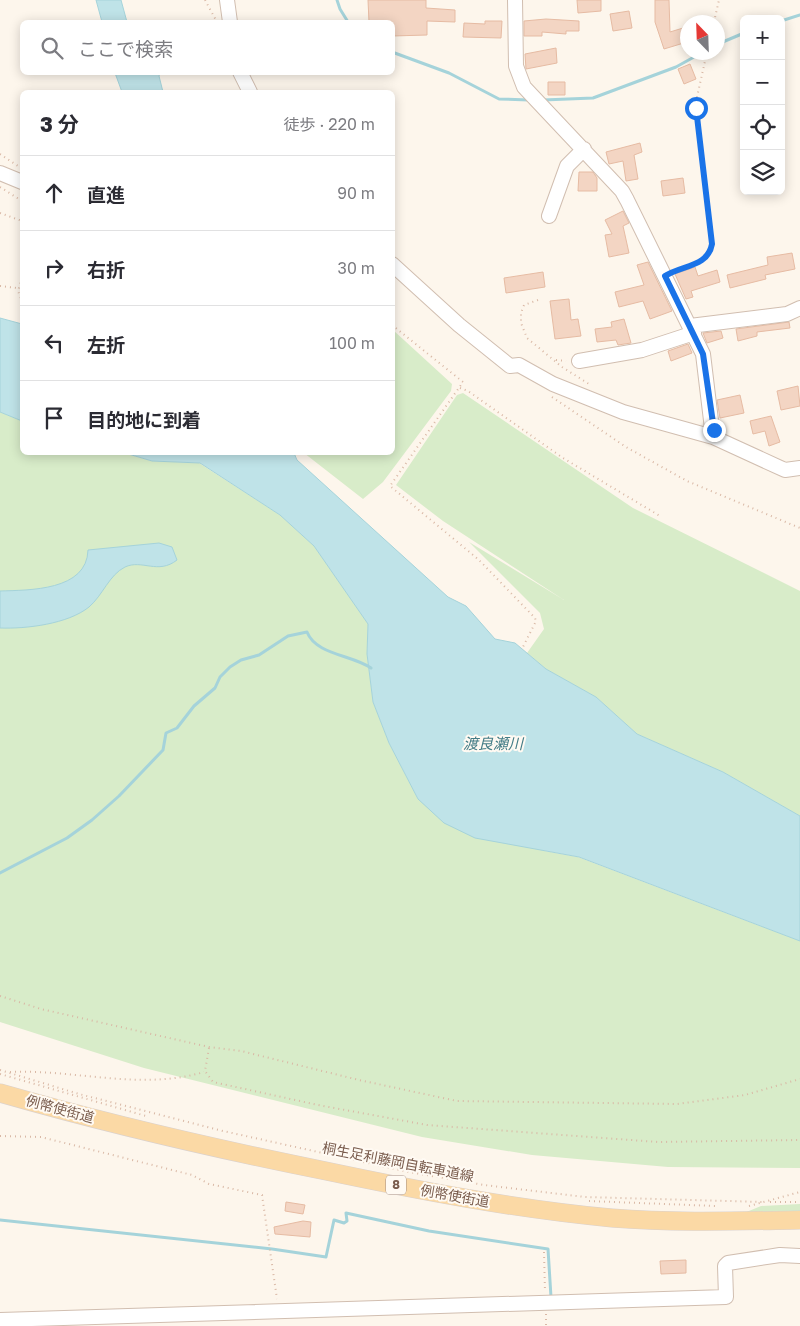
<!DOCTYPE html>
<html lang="ja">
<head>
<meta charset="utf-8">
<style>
  :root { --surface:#fff; --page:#f2f2f3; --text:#2b2b33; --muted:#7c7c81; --line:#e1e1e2 }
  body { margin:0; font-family:"Golos Text","Noto Sans JP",sans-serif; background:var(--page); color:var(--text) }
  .controls { position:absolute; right:15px; top:15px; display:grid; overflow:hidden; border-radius:8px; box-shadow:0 2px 12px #0003 }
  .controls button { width:45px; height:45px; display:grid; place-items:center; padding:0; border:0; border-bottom:1px solid var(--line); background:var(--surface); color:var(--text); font:25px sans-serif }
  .compass { position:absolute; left:680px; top:15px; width:45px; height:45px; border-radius:50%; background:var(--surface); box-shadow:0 2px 12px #0003; rotate:337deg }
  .stop { position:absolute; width:15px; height:15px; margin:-11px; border:4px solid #1a73e8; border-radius:50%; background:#fff }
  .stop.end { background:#1a73e8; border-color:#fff; box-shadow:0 1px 5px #0008 }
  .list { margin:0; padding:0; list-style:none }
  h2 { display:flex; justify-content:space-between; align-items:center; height:65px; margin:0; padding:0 20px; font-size:21px }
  h2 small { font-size:16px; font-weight:400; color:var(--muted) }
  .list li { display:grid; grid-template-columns:32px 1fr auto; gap:15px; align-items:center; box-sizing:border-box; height:75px; padding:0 20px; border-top:1px solid var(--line) }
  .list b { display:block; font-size:19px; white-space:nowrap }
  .list em { font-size:16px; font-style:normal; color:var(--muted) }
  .icon { flex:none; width:28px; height:28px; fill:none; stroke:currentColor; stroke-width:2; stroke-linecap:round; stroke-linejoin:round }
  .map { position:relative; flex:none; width:800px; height:1326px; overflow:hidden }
  .search { position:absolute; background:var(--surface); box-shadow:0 2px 12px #0003; left:20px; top:20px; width:375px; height:55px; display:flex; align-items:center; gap:12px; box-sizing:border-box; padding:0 18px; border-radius:8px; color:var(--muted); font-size:19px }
  .panel { position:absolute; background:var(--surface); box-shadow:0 2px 12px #0003; left:20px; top:90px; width:375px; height:365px; border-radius:8px }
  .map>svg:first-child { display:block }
  .green { fill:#d8ecc9 }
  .water { fill:#bfe3e8; stroke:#a5d3da }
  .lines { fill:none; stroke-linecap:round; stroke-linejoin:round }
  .stream { stroke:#a5d3da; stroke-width:3 }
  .building { fill:#f3d5c3; stroke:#e6bba3 }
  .minor-casing { stroke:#d1beb0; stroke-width:16 }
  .major-casing { stroke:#dad1cd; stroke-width:19 }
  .path { stroke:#d9b8a5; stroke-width:2; stroke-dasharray:1 4; stroke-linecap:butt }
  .minor { stroke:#fff; stroke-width:14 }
  .major { stroke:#fbd9a5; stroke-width:18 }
  .route { stroke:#1a73e8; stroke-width:6 }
  .labels { text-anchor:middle; stroke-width:4; stroke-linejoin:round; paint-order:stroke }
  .shield { fill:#fffaf3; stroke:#a28b7f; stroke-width:1 }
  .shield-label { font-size:12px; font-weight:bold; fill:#7a5c4d }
  .street-label { font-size:14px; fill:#7a5c4d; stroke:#fffaf3 }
  .water-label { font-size:15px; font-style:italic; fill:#437c86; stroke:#fffaf3 }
</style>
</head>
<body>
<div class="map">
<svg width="800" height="1326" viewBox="0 0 800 1326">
  <rect width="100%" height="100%" fill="#fdf6ec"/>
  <path class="green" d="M 393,330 L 452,384 L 451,391 L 383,482 L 363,499 L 304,453 L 392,452 Z
    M 463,393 L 633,508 L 800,591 L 800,816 L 723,772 L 637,734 L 596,697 L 546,669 L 527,653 L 544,629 L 540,613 L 469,542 L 564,600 L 443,521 L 396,485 L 457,395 Z
    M 0,412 L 22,421 L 22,452 L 124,453 L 152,461 L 199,463 L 280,515 L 314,546 L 368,624 L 367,654 L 373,702 L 389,743 L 418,799 L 545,851 L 578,857 L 800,941 L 800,1168 L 668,1167 L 532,1155 L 422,1137 L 144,1068 L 0,1022 Z
    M 800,1204 L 800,1212 L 744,1213 L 761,1206 Z"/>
  <path class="water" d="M 96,0 L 121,0 L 127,22 L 102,22 Z
    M 115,73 L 160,73 L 159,76 L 163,92 L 122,92 Z
    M 0,318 L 22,324 L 22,421 L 0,412 Z
    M 125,453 L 294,453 L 297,460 L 448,597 L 466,606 L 495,639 L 515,643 L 546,669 L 596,697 L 637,734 L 723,772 L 800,816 L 800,941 L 579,857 L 475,838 L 444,823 L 418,799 L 389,743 L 373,702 L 367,654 L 368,624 L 314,546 L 280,515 L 200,463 L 152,461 Z
    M 159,543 L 172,547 L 177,560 C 158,575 142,559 125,567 C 109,575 103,595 89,607 C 68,624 26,629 0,628 L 0,591 C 29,590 87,591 88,550 Z"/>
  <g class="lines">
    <path class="stream" d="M 337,0 L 340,9 L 348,22
      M 781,21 L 800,15
      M 718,44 L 744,33
      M 392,52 L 449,73 L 499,99 L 529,100
      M 543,100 L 593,98 L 676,67 L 703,52
      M 0,873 L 67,838 L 92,820 L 119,796 L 163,750 L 166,733 L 177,728 L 194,706 L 215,688 L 220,677 L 230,667 L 241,660 L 259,655 L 288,636 L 307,632 C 316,655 353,655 371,668
      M 0,1220 L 272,1249 L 326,1257 L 334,1220 L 344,1223 L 347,1221 L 346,1213 L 429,1231 L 548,1249 L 551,1297"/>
  </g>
  <path class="building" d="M 368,0 L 426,0 L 426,8 L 455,10 L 455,22 L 427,21 L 427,35 L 392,36 L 392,22 L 369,22 Z
    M 577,0 L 601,0 L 601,11 L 578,13 Z
    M 655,0 L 669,0 L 670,32 L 683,28 L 687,42 L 664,49 L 655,22 Z
    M 629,11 L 632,28 L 613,31 L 610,14 Z
    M 546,19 L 579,21 L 579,31 L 566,31 L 566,34 L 542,32 L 542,36 L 524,36 L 524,21 Z
    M 485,21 L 502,21 L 501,38 L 463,37 L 464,23 L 485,24 Z
    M 556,48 L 557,63 L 526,69 L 525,54 Z
    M 690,64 L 696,79 L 684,84 L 678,69 Z
    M 548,82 L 565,82 L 565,95 L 548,95 Z
    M 640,143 L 642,152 L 634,155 L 638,179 L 626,181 L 623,161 L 609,164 L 606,152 Z
    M 579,172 L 593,172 L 597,178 L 597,191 L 578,191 Z
    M 683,178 L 685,193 L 663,196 L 661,181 Z
    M 623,211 L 629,223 L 623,226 L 629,253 L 609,257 L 605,235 L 612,234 L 605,220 Z
    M 792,253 L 795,269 L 765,275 L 766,279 L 730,288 L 727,275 L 768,265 L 767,257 Z
    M 648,262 L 672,311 L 650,319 L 643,301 L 619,307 L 615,292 L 644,285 L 637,265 Z
    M 695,267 L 698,276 L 717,270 L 720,282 L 691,291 L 693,297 L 686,299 L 675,274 Z
    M 543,272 L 545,287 L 506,293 L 504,278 Z
    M 569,299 L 571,320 L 578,319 L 581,336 L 555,339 L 550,301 Z
    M 624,319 L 631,343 L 618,345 L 616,340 L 597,342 L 595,329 L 612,327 L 611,322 Z
    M 789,322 L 790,328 L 757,332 L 757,336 L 738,341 L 736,329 Z
    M 721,331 L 723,338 L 707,343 L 703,333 Z
    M 688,344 L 692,353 L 671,361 L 668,351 Z
    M 798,386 L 800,406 L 781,410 L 777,391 Z
    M 740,395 L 744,413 L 720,418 L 717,400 Z
    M 771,416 L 780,442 L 769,446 L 765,431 L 753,434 L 750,421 Z
    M 286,1202 L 305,1205 L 303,1214 L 285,1211 Z
    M 303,1221 L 311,1222 L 310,1237 L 275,1234 L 274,1227 Z
    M 686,1260 L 686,1273 L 661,1274 L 660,1261 Z"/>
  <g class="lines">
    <g class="minor-casing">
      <path id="minor" d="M 227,0 L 230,22
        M 515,0 L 516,66 L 524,87 L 622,191 L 627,200 L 703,354 L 713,437
        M 240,72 L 250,92
        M 0,173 L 22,182
        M 549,216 L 567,166 L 584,149
        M 392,264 L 459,325 L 510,366 L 519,365 L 553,384 L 623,412 L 713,437 L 785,470 L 800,468
        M 690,326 L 787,314 L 800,308
        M 579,361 L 642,350 L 694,333
        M 0,1320 L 726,1297 L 725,1266 L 728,1263 L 780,1255 L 800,1256"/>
    </g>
    <g class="major-casing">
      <path id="major" d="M 0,1093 C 108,1124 216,1149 326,1171 C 421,1191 516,1209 612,1218 C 675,1223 737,1221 800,1220"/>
    </g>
    <path class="path" d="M 205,0 L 217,22
      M 714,22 L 719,0
      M 0,154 L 18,166
      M 0,187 L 22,201
      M 0,213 L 22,221
      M 676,270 C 692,264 709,263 712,244 L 696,108 L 697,97 L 707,52
      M 22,278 L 18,291 L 22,301
      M 0,286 L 17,288
      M 538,300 L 524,305 L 521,313 L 521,323 L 527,338 L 562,367 L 589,384
      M 392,325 L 463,382 L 390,486 L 479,560 L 535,618 L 536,621 L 523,647
      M 556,360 L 566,361
      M 460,388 L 468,391 L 563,458 L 660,516
      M 552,397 L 626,447 L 687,481 L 800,528
      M 0,996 L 41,1009 L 209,1047 L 241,1051 L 359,1080 L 457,1101 L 677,1104 L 745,1095 L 800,1079
      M 209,1048 L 205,1071 L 213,1082 L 318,1105 L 427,1125 L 658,1142 L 800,1140
      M 0,1070 L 79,1094 L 223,1131 L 409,1172 L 484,1185 L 585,1197 L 763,1202
      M 10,1072 C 75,1069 140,1091 204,1072
      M 0,1074 L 146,1116
      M 0,1136 L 41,1137 L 192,1175 L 209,1184 L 262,1195 L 277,1299
      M 589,1201 L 715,1206
      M 770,1202 L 800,1202
      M 749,1206 L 800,1192
      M 544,1252 L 545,1292
      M 546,1314 L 546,1326"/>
    <use href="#minor" class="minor"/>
    <use href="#major" class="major"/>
  </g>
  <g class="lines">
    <path class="route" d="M 696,108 L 712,244 C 708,267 682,265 665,276 L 703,354 L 714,430"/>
  </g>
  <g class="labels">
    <rect class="shield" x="386" y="1175.5" width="20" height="19" rx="4"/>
    <g class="shield-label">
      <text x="396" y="1189">8</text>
    </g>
    <g class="street-label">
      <text transform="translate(60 1109) rotate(15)" y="5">例幣使街道</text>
      <text transform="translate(398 1162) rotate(11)" y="5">桐生足利藤岡自転車道線</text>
      <text transform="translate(455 1196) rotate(10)" y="5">例幣使街道</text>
    </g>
    <g class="water-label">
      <text x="493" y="749">渡良瀬川</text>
    </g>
  </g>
</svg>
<div class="controls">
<button>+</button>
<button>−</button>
<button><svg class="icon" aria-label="locate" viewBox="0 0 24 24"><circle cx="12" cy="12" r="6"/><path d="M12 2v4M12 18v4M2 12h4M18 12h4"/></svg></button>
<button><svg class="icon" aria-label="layers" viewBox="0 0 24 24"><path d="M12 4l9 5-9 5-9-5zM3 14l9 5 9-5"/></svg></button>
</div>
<svg class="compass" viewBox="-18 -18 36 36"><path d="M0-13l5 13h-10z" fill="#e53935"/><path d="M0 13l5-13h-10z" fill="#7c7c81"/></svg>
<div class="stop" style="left:696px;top:108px"></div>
<div class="stop end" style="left:714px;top:430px"></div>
<div class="search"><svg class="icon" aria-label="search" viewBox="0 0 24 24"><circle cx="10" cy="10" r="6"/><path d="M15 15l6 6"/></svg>ここで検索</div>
<section class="panel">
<h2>3 分<small>徒歩 · 220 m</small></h2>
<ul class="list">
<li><svg class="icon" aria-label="ahead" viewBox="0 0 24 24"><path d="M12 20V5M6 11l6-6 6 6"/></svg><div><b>直進</b></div><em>90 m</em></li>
<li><svg class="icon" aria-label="right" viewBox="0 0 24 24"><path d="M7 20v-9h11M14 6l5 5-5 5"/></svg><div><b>右折</b></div><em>30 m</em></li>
<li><svg class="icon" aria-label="left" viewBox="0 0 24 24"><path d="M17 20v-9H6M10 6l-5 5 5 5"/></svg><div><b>左折</b></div><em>100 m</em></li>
<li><svg class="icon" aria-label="arrive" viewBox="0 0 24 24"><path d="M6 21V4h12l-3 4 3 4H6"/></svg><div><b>目的地に到着</b></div></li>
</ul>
</section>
</div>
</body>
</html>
